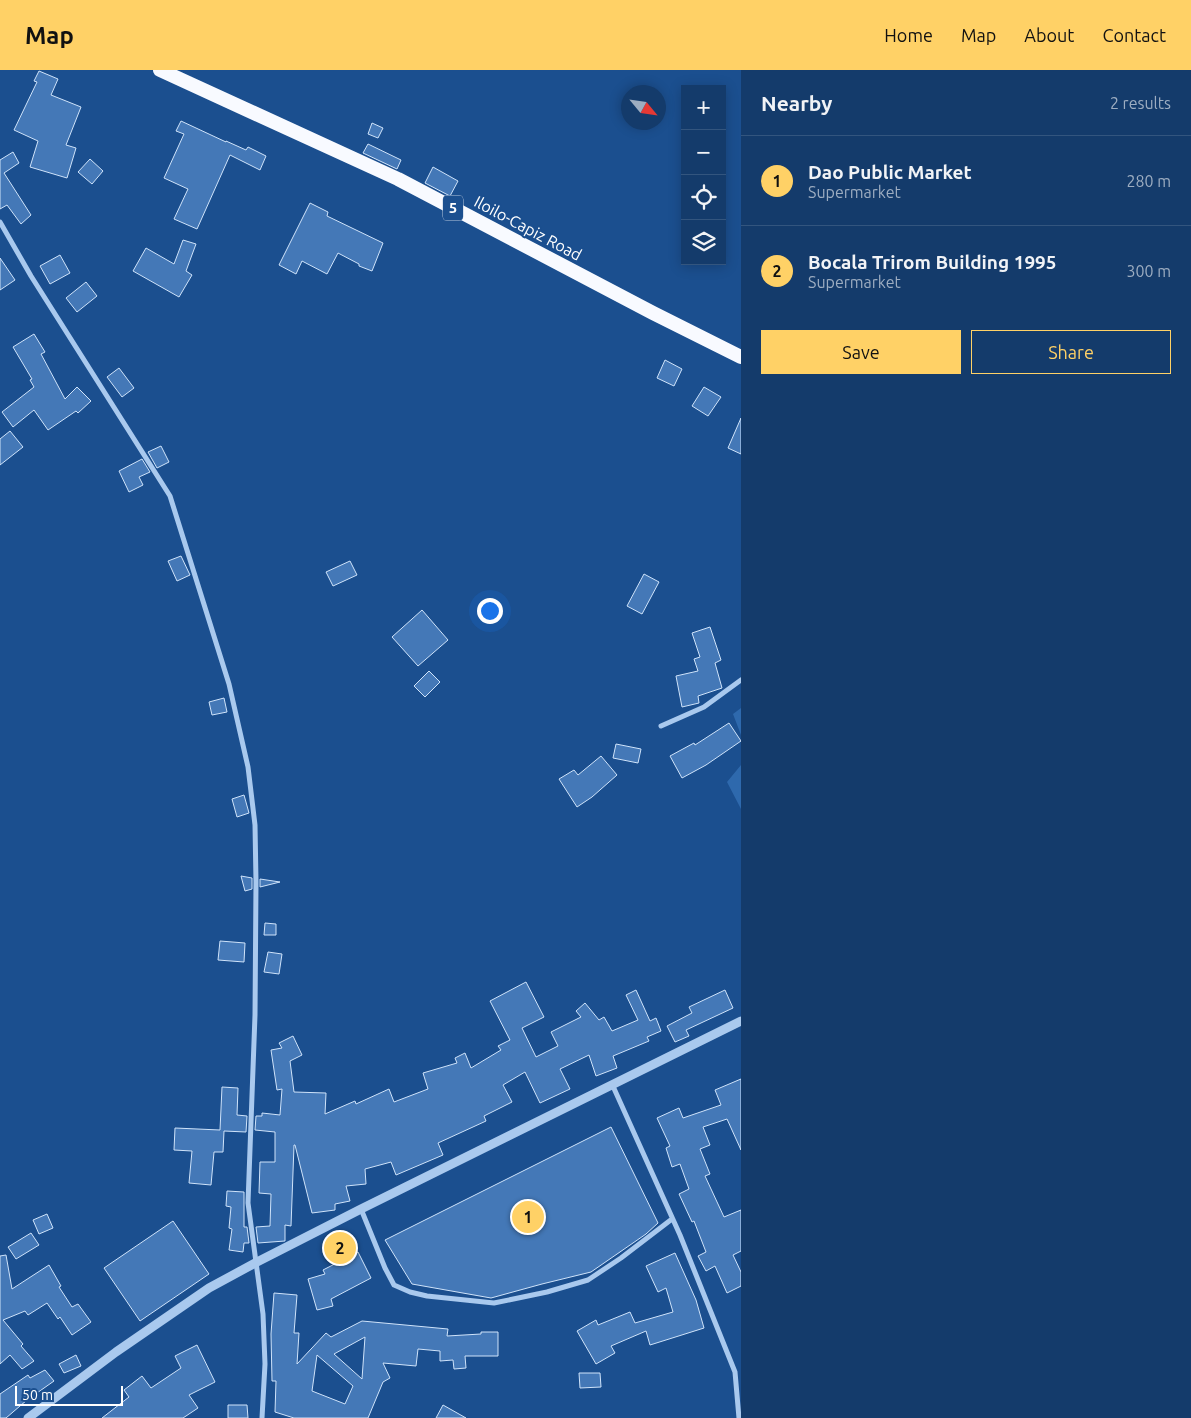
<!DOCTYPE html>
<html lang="en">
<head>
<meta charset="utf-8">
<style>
  :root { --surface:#143b6b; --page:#1d4271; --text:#f1f3f6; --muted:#9dadc1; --line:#33557e; --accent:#ffd166 }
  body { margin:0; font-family:Ubuntu,sans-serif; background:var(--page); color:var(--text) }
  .controls { position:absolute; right:15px; top:15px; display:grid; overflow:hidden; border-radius:0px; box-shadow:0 2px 12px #0003 }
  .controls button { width:45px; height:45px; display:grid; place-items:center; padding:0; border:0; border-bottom:1px solid var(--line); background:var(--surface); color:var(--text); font:25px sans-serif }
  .compass { position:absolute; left:621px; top:15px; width:45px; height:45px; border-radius:50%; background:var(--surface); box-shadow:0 2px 12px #0003; rotate:119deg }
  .scale { position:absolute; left:15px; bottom:12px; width:108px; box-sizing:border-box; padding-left:5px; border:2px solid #fff; border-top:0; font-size:14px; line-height:18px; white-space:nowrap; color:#fff; -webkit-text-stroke:4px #1b4f8f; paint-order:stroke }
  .you { position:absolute; left:489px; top:540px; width:18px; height:18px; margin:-12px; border:4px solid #fff; border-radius:50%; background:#1a73e8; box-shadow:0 0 0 8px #1a73e833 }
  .badge { display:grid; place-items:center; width:32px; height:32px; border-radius:50%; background:var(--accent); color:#111; font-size:16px; font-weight:700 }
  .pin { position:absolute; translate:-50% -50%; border:2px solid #fff; box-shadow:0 1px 5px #0006 }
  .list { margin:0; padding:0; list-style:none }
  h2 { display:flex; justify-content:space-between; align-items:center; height:65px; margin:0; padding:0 20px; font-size:21px }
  h2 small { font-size:16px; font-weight:400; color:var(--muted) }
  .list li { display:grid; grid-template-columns:32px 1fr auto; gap:15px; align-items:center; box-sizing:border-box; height:90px; padding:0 20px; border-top:1px solid var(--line) }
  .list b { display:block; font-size:19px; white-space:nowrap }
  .list p { margin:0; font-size:16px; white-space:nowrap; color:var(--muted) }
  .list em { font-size:16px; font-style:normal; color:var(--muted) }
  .actions { display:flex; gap:10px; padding:15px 20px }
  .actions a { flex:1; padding:11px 0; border:1px solid var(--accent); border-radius:0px; text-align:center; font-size:18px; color:var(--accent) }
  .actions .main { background:var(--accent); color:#111 }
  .icon { flex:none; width:28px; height:28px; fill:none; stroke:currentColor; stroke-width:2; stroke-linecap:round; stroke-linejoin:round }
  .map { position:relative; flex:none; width:741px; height:1348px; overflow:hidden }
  header { display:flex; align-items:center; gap:30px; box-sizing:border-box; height:70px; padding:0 25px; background:var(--accent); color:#111 }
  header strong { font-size:24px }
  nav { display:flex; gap:28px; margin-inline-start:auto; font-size:18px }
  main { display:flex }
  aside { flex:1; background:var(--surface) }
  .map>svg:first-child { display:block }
  .green { fill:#2e69ad }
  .building { fill:#4478b7; stroke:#cfe3fa; fill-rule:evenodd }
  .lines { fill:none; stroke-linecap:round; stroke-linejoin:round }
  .minor { stroke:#a9c9ee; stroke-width:5 }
  .tertiary { stroke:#a9c9ee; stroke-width:9 }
  .trunk { stroke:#f8faff; stroke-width:14 }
  .labels { text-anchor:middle; stroke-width:4; stroke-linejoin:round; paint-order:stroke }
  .shield { fill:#1b4f8f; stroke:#bbcadd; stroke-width:1 }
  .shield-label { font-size:15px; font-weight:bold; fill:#fff }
  .street-label { font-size:16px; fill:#fff; stroke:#1b4f8f }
</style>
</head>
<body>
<header>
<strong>Map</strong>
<nav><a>Home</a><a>Map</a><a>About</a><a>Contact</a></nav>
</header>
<main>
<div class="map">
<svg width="741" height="1348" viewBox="0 0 741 1348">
  <rect width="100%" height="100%" fill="#1b4f8f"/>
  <path class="green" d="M 741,638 L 741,665 L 733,644 Z
    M 741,695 L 741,739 L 727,712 Z"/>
  <path class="building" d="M 39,1 L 58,9 L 51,25 L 81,37 L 66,75 L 76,78 L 67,108 L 30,97 L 38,71 L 14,60 L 37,12 L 34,11 Z
    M 181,51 L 226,72 L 226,71 L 246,80 L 248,77 L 266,86 L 260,100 L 230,85 L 197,159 L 174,149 L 188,119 L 164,108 L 184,64 L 176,61 Z
    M 372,53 L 383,58 L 378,68 L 368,64 Z
    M 368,74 L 401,90 L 397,99 L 363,83 Z
    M 13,82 L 19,93 L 4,103 L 31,145 L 21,154 L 7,135 L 0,139 L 0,90 Z
    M 90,89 L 103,101 L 92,114 L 78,102 Z
    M 433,97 L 458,111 L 450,126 L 425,113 Z
    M 310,133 L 328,142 L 327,146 L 383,173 L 372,201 L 359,196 L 359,194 L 338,183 L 327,204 L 302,191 L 296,204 L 279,195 Z
    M 183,170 L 196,174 L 186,201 L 192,205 L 179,227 L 133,201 L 146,178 L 174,194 Z
    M 60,185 L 70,203 L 50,214 L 40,196 Z
    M 0,188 L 15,210 L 0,220 Z
    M 86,212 L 97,226 L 77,242 L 66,228 Z
    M 34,264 L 45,282 L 41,284 L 65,329 L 77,317 L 91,331 L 78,343 L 76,341 L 48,360 L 34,340 L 13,357 L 2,342 L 34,317 L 30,310 L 32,309 L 13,277 Z
    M 665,290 L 682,299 L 674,316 L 657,308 Z
    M 119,298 L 134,318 L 122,327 L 107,307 Z
    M 704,317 L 721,327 L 708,346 L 692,336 Z
    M 741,348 L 741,384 L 728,378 Z
    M 10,361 L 23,377 L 0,395 L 0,369 Z
    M 161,376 L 169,392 L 157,398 L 148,382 Z
    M 142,389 L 150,402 L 139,407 L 143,415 L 129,422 L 119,401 Z
    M 181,486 L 190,505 L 177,511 L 168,491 Z
    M 350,491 L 357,505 L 333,516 L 326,502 Z
    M 644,504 L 659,512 L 642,544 L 627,536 Z
    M 422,540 L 448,570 L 418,596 L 392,567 Z
    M 710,557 L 721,590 L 715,593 L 722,618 L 698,626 L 699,633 L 682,637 L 676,606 L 698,601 L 694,589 L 700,587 L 692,563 Z
    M 429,601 L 440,612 L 425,627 L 414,616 Z
    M 224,628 L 227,642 L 212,645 L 209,632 Z
    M 729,653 L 741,671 L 706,695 L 682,708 L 670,686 L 694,673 L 695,675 Z
    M 616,674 L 641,679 L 638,693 L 613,688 Z
    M 601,686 L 617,705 L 592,727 L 577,737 L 559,709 L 574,700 L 578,705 Z
    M 244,725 L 249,743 L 237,747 L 232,729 Z
    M 241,806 L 252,808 L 252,819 L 245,821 Z
    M 260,809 L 280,812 L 260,817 Z
    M 265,853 L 276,854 L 276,865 L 264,865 Z
    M 220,871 L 245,873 L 244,892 L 218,890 Z
    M 268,882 L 282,884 L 279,904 L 264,902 Z
    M 526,912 L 544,947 L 522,958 L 536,987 L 558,976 L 551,962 L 581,947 L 576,941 L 585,933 L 599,950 L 604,947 L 612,961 L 638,950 L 626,925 L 636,920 L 650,951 L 656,948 L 661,961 L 647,967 L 649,971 L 613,986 L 617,998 L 596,1006 L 589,985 L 560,999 L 570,1019 L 540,1033 L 525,1002 L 503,1015 L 512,1032 L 484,1046 L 486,1051 L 438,1073 L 443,1085 L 396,1105 L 391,1092 L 365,1099 L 366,1114 L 346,1116 L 350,1131 L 335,1134 L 335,1140 L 312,1143 L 295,1075 L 294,1075 L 291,1156 L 285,1155 L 285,1171 L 258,1173 L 256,1157 L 270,1156 L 271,1124 L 259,1123 L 260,1092 L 275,1092 L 275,1062 L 255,1060 L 256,1046 L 262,1046 L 262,1043 L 280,1045 L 282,1019 L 277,1020 L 271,980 L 282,978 L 279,973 L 293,966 L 302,985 L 290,991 L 294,1022 L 326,1023 L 325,1044 L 355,1031 L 356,1034 L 389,1019 L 394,1032 L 428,1019 L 423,1003 L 457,993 L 455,988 L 465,983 L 471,998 L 501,980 L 498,976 L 510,970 L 490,931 Z
    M 725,920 L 733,938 L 686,960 L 689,966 L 675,972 L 667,956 L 692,943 L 689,937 Z
    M 741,1009 L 741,1080 L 727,1049 L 703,1057 L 710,1075 L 700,1079 L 710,1104 L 705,1106 L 724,1147 L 741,1140 L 741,1181 L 733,1185 L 741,1202 L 741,1216 L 727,1223 L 715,1196 L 706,1201 L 698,1186 L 706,1182 L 694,1151 L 692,1152 L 679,1124 L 689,1119 L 680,1094 L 672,1097 L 666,1078 L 670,1076 L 657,1048 L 679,1038 L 683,1048 L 721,1035 L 715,1020 Z
    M 222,1017 L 238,1018 L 237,1045 L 247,1046 L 246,1062 L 224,1061 L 223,1082 L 214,1082 L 211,1115 L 189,1113 L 192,1081 L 174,1080 L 175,1058 L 220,1060 Z
    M 611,1057 L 658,1153 L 646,1164 L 591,1202 L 542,1214 L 491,1228 L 412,1214 L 385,1170 Z
    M 227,1121 L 244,1122 L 244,1157 L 247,1157 L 249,1173 L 244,1173 L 243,1182 L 229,1180 L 232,1159 L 229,1158 L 231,1137 L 226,1136 Z
    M 47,1144 L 53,1158 L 39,1164 L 33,1150 Z
    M 173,1151 L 209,1204 L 140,1251 L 104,1198 Z
    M 31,1163 L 39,1175 L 16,1189 L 8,1177 Z
    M 358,1182 L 371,1208 L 331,1229 L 333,1236 L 317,1240 L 308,1209 L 325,1204 L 323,1200 Z
    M 675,1183 L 696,1230 L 704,1258 L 650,1275 L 646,1261 L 611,1276 L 615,1283 L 596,1294 L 577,1261 L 596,1250 L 598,1255 L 630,1242 L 635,1253 L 673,1242 L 666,1218 L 658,1222 L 646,1196 Z
    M 6,1185 L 12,1219 L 49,1195 L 61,1216 L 59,1217 L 72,1237 L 78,1234 L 91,1252 L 72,1265 L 60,1247 L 58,1249 L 47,1233 L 28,1245 L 25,1241 L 3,1250 L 23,1274 L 21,1276 L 34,1291 L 22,1299 L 10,1285 L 0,1294 L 0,1186 Z
    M 274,1223 L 297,1225 L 294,1263 L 299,1263 L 297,1294 L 326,1263 L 331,1267 L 362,1251 L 448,1259 L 447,1266 L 481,1264 L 481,1262 L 498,1262 L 498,1286 L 465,1286 L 466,1298 L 454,1299 L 453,1290 L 440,1291 L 440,1281 L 418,1279 L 416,1296 L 383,1293 L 390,1308 L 383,1312 L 368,1348 L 294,1348 L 275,1342 L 276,1311 L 272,1311 L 271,1264 ZM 365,1267 L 362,1309 L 334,1284 ZM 317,1285 L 353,1316 L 345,1334 L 312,1321 Z
    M 197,1275 L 215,1312 L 189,1325 L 198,1338 L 183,1348 L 102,1348 L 129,1327 L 124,1320 L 142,1306 L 151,1318 L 181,1298 L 175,1286 Z
    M 76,1285 L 81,1296 L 64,1303 L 59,1294 Z
    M 45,1300 L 54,1311 L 27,1330 L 6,1348 L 0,1348 L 0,1324 L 28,1305 L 30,1308 Z
    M 579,1303 L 600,1303 L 601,1317 L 580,1318 Z
    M 228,1335 L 247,1335 L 248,1348 L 228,1348 Z
    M 443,1335 L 466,1348 L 436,1348 Z"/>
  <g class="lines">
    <path class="minor" d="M 0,152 L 31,206 L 170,426 L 229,614 L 248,697 L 255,755 L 256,812 L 255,945 L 248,1133 L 263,1244 L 265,1294 L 262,1348
      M 661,656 L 704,637 L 741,610
      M 612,1014 L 680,1165 L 735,1302 L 739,1348
      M 361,1139 L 385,1198 L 394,1215 L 410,1222 L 427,1226 L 494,1233 L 547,1222 L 588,1210 L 621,1188 L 672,1149"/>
    <path class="tertiary" d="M 28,1348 L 116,1282 L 209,1218 L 257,1192 L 361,1139 L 741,951"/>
    <path class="trunk" d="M 160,0 L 398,109 L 653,243 L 741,287"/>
  </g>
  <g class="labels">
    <rect class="shield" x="443" y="125.5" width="20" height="25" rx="4"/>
    <g class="shield-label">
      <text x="453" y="143">5</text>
    </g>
    <g class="street-label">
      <text transform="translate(528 158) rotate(28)" y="6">Iloilo-Capiz Road</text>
    </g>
  </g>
</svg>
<div class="controls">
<button>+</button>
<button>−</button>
<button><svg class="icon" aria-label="locate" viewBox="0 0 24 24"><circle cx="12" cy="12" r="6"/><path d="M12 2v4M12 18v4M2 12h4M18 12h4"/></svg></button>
<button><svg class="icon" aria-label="layers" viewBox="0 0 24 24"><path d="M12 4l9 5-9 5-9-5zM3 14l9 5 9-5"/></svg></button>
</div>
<svg class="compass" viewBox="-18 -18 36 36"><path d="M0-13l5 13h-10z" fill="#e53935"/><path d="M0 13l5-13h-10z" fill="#9dadc1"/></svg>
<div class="scale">50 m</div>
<div class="you"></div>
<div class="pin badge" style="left:528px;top:1147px">1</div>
<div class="pin badge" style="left:340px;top:1178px">2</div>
</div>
<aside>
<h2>Nearby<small>2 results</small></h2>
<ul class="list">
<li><span class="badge">1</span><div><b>Dao Public Market</b><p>Supermarket</p></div><em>280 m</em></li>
<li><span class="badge">2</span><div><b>Bocala Trirom Building 1995</b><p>Supermarket</p></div><em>300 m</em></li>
</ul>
<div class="actions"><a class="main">Save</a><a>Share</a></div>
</aside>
</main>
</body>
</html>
